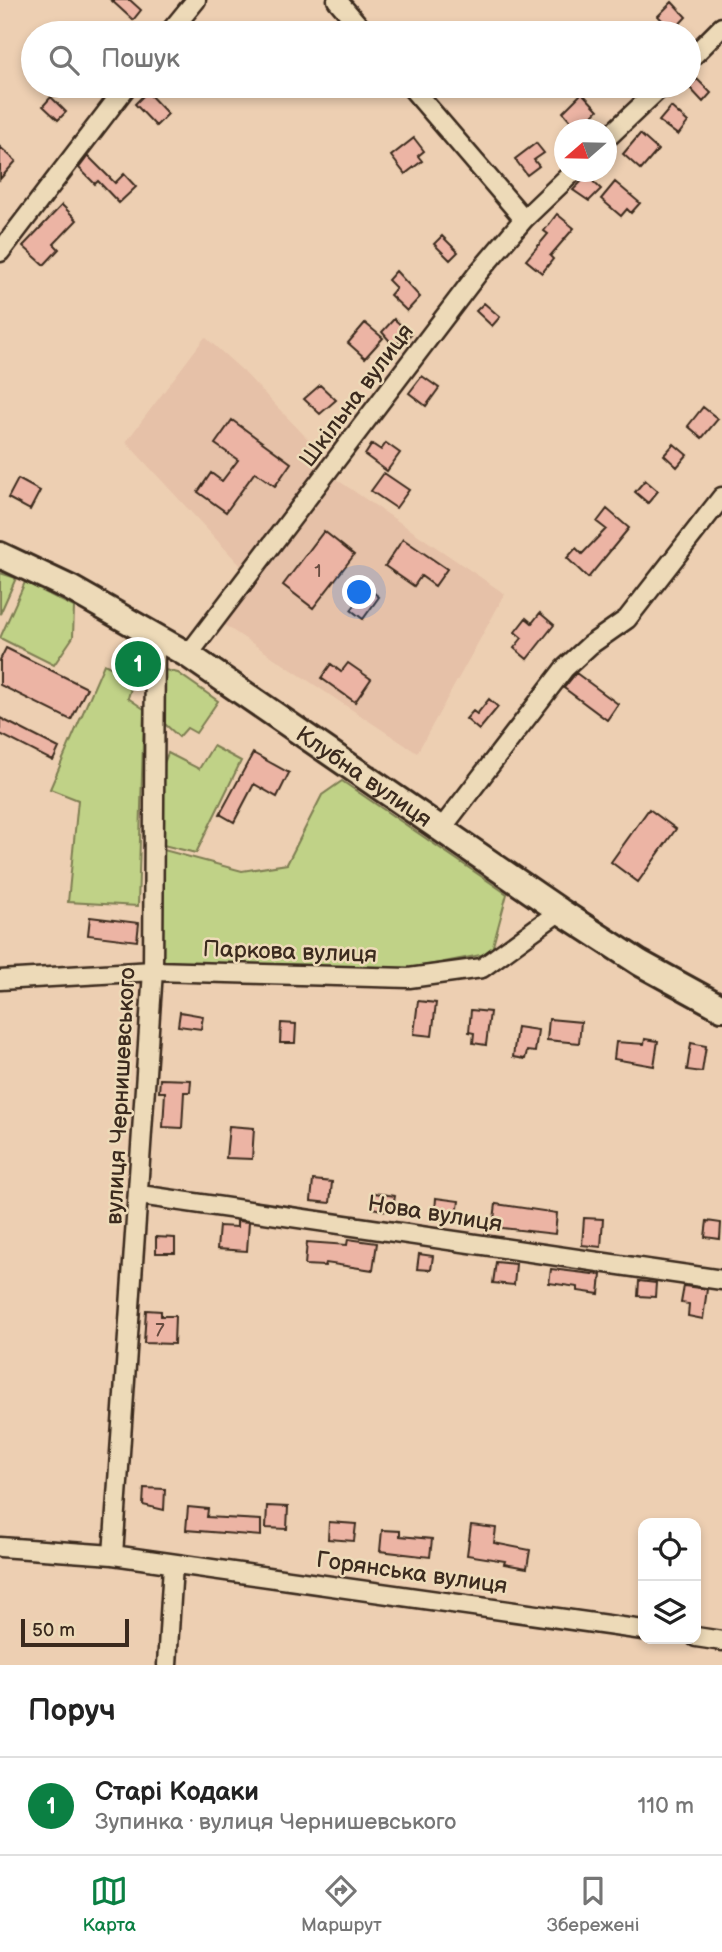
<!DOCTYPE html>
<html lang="uk">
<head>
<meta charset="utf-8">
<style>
  :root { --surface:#fff; --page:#f2f2f2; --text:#222; --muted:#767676; --line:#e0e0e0; --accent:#0b8043 }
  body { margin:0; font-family:"Balsamiq Sans",sans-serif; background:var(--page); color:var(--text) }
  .controls { position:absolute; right:21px; bottom:21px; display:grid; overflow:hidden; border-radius:14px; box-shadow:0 4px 10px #0003 }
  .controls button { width:63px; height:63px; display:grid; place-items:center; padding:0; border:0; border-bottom:2px solid var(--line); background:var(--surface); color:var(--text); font:35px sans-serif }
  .compass { position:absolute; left:554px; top:119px; width:63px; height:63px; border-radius:50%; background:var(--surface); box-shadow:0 4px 10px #0003; rotate:250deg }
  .scale { position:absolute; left:21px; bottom:18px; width:108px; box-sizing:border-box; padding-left:7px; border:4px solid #3b2a1e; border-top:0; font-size:19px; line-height:24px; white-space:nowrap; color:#3b2a1e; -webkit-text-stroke:5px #eddab8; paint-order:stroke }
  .you { position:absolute; left:360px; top:593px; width:24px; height:24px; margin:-18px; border:5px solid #fff; border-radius:50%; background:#1a73e8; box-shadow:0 0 0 10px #1a73e833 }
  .badge { display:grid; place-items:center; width:46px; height:46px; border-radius:50%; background:var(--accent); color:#fff; font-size:23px; font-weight:700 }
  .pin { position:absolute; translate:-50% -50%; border:4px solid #fff; box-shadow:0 2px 7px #0006 }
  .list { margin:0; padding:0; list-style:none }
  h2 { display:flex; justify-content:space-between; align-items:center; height:91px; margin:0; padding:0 28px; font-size:30px }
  h2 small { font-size:23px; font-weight:400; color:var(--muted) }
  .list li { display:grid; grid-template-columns:46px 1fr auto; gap:21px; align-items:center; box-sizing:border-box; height:98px; padding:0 28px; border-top:2px solid var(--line) }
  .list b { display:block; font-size:26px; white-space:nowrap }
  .list p { margin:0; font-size:23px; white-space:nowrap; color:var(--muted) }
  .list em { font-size:23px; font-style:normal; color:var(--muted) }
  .icon { flex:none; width:38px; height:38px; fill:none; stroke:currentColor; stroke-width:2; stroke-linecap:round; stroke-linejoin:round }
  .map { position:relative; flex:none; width:722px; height:1665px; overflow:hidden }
  .search { position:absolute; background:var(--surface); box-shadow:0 4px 10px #0003; left:21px; right:21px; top:21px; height:77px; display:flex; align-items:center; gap:18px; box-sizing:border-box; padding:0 24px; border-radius:38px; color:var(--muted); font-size:26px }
  .sheet { height:189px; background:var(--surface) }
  nav { display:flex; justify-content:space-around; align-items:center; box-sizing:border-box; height:98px; border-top:2px solid var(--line); background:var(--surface); font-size:19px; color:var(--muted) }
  nav a { display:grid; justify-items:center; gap:4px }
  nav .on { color:var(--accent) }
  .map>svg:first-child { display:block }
  .built { fill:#e6c1a8 }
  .green { fill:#c0d287; stroke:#7e7e52; stroke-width:2 }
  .building { fill:#ecb4a4; stroke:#3b2a1e; stroke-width:2 }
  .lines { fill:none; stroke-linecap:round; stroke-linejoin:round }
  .street-casing { stroke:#3b2a1e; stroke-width:23 }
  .secondary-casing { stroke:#3b2a1e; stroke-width:30 }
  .street { stroke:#eddab8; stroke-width:18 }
  .secondary { stroke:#eddab8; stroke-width:24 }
  .labels { text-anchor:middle; stroke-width:5; stroke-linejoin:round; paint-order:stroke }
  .number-label { font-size:19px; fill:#674c40 }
  .street-label { font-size:23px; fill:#3b2a1e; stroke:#eddab8 }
</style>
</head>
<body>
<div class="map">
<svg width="722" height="1665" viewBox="0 0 722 1665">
  <rect width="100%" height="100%" fill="#edcfb2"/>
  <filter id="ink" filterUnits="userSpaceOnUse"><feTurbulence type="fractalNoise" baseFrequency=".0143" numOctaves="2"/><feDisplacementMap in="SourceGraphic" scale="14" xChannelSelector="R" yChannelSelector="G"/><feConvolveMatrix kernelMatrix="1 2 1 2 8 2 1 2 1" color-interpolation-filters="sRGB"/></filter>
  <g filter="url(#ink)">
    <path class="built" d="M 205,337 L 243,371 L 325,457 L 241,566 L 126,442 Z
      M 336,479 L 505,594 L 417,753 L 220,622 Z"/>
    <path class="green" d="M 0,573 L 16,578 L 0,614 Z
      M 25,582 L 74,607 L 73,637 L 54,665 L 0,638 Z
      M 104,664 L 134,678 L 128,698 L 144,709 L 138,906 L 68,902 L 78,800 L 50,789 Z
      M 165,670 L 178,673 L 218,701 L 196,733 L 187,728 L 179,737 L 165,724 L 161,686 Z
      M 213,746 L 241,761 L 196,853 L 163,845 L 159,777 L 168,753 L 199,769 Z
      M 342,781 L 507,894 L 491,953 L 403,970 L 160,967 L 164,850 L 242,871 L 287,864 L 322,795 Z"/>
    <path class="building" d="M 111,0 L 130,0 L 141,10 L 133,20 Z
      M 672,2 L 686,17 L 673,31 L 658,16 Z
      M 697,79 L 711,93 L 703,102 L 689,87 Z
      M 147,92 L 168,114 L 156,126 L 135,104 Z
      M 582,93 L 598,110 L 578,129 L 563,112 Z
      M 51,97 L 66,112 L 58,120 L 43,106 Z
      M 671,107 L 688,122 L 678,135 L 659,121 Z
      M 640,134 L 658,150 L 641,170 L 623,154 Z
      M 414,138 L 424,151 L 418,156 L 422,161 L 405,174 L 391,156 Z
      M 536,143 L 544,153 L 534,160 L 539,166 L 527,175 L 515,159 Z
      M 0,147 L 16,161 L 0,179 Z
      M 88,156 L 115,183 L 124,174 L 136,187 L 119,203 L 98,181 L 95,184 L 79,168 Z
      M 587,176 L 601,189 L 589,201 L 573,190 Z
      M 615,182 L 640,203 L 631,213 L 627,209 L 621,216 L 601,199 Z
      M 62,205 L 77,220 L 54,244 L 59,249 L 44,265 L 23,246 Z
      M 557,214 L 574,228 L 550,256 L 553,259 L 542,273 L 526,260 L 548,234 L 544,231 Z
      M 442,236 L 458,252 L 450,260 L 434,244 Z
      M 396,271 L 420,297 L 407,311 L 390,295 L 396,288 L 388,280 Z
      M 484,303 L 500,317 L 492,326 L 476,311 Z
      M 394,319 L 411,334 L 403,342 L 401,340 L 394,346 L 382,332 Z
      M 365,323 L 383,338 L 365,358 L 348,343 Z
      M 422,376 L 439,388 L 426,406 L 409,393 Z
      M 320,385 L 336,400 L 320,414 L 304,399 Z
      M 703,407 L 718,419 L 702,438 L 688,426 Z
      M 232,420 L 291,463 L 275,486 L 255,472 L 226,512 L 198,492 L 211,473 L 222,481 L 238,460 L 215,444 Z
      M 386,443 L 400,453 L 387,471 L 365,455 L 372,444 L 381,450 Z
      M 674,444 L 687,455 L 677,467 L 664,455 Z
      M 384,473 L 409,490 L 396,508 L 371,491 Z
      M 18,479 L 40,491 L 30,510 L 8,498 Z
      M 645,480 L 658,491 L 648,503 L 635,492 Z
      M 607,509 L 629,528 L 588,578 L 567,558 L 576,548 L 582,554 L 606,529 L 597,522 Z
      M 324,531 L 354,555 L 313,608 L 283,585 Z
      M 403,539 L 447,569 L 435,586 L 421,576 L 414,586 L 385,566 Z
      M 368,588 L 379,597 L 363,619 L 351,610 Z
      M 540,613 L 554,625 L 527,659 L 514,648 L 522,638 L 515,632 L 526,618 L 532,623 Z
      M 6,648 L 87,688 L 71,720 L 0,685 L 0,660 Z
      M 348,663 L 371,679 L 355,702 L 321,678 L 331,664 L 341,672 Z
      M 576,673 L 618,704 L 607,720 L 564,688 Z
      M 489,699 L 498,707 L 479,730 L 466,719 L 473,711 L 477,714 Z
      M 0,718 L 59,748 L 53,761 L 0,734 Z
      M 253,753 L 289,773 L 277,797 L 254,784 L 234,822 L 220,814 Z
      M 649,809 L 676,829 L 638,882 L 611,862 Z
      M 90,917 L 139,923 L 137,941 L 88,935 Z
      M 418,1001 L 436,1003 L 432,1036 L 414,1034 Z
      M 471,1010 L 490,1012 L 486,1045 L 473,1043 L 474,1033 L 469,1032 Z
      M 180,1012 L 203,1016 L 201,1029 L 178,1026 Z
      M 549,1019 L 581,1022 L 579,1043 L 547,1040 Z
      M 281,1023 L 296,1024 L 295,1043 L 280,1043 Z
      M 517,1027 L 538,1030 L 535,1052 L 527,1051 L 525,1059 L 513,1057 Z
      M 645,1039 L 658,1041 L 654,1066 L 614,1059 L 616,1042 L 644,1044 Z
      M 691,1043 L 706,1046 L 702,1072 L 687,1070 Z
      M 160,1079 L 191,1080 L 190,1092 L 184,1092 L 182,1128 L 163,1127 L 165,1092 L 159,1092 Z
      M 229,1126 L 254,1128 L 252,1159 L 226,1158 Z
      M 313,1180 L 332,1182 L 330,1203 L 311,1201 Z
      M 374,1193 L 395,1196 L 392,1212 L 372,1208 Z
      M 436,1198 L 459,1201 L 456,1222 L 439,1219 L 440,1212 L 435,1212 Z
      M 496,1204 L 557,1213 L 555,1234 L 493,1227 Z
      M 584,1218 L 603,1219 L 601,1247 L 582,1245 Z
      M 237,1221 L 249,1222 L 247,1251 L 217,1249 L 219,1226 L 237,1227 Z
      M 707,1221 L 721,1223 L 720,1239 L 705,1237 Z
      M 156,1237 L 175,1238 L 175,1253 L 156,1253 Z
      M 348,1239 L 377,1243 L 373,1270 L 326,1263 L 325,1266 L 305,1265 L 307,1242 L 347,1245 Z
      M 419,1254 L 433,1256 L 431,1270 L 417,1269 Z
      M 496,1262 L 516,1264 L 514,1285 L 493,1283 Z
      M 551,1269 L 601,1275 L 599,1294 L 578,1291 L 578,1287 L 549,1283 Z
      M 639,1281 L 656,1283 L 655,1297 L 638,1296 Z
      M 684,1286 L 707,1289 L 703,1319 L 688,1316 L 689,1304 L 681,1303 Z
      M 146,1310 L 161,1311 L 161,1316 L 175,1316 L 174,1344 L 144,1343 Z
      M 144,1488 L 165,1489 L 164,1510 L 143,1505 Z
      M 267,1506 L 288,1507 L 287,1529 L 266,1528 Z
      M 188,1507 L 208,1509 L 207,1517 L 261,1520 L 261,1536 L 186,1530 Z
      M 329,1522 L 356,1524 L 354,1541 L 328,1539 Z
      M 471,1525 L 496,1528 L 494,1543 L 530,1550 L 527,1568 L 504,1564 L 505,1561 L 467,1555 Z
      M 382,1530 L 400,1531 L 400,1536 L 432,1539 L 430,1557 L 380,1551 Z"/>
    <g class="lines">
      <g class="street-casing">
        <path id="street" d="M 337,0 L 365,33
          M 169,33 L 196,0
          M 689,60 L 722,27
          M 410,86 L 524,219
          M 606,139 L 662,86
          M 0,252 L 127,86
          M 188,655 L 478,273 L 524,219 L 573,172
          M 442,828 L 564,669 L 590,645 L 627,619 L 722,497
          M 0,980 L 153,971 L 409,978 L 482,968 L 560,911
          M 140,1195 L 722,1280
          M 0,1547 L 113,1555 L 643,1630
          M 113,1555 L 153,971 L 155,639
          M 696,1637 L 722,1641
          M 167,1665 L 173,1565"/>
      </g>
      <g class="secondary-casing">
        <g id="secondary">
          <path id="s1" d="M 0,555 L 70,588 L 188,655 L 560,911 L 640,963 L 722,1008"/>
        </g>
      </g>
      <use href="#street" class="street"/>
      <use href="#secondary" class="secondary"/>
    </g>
  </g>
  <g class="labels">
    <g class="number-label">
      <text x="318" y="577">1</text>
      <text x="160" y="1336">7</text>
    </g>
    <g class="street-label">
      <text transform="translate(356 395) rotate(-53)" y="8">Шкільна вулиця</text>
      <text dy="8" stroke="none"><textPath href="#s1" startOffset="427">Клубна вулиця</textPath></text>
      <text transform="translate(290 951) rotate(2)" y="8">Паркова вулиця</text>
      <text transform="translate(120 1096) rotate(-87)" y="8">вулиця Чернишевського</text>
      <text transform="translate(435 1213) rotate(9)" y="8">Нова вулиця</text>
      <text transform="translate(412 1572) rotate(8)" y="8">Горянська вулиця</text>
    </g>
  </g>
</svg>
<div class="controls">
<button><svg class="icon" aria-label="locate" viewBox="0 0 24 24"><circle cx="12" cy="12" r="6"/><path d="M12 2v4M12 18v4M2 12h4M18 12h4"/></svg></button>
<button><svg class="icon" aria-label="layers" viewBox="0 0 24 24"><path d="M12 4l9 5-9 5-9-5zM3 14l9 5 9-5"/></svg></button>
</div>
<svg class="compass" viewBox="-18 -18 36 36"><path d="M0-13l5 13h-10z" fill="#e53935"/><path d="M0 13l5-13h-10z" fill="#767676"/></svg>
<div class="scale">50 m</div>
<div class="you"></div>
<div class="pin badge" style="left:138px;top:664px">1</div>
<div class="search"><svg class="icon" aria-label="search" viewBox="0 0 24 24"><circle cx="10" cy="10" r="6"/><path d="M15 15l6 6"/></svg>Пошук</div>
</div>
<section class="sheet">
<h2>Поруч<small></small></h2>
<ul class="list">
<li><span class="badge">1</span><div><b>Старі Кодаки</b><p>Зупинка · вулиця Чернишевського</p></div><em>110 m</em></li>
</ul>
</section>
<nav>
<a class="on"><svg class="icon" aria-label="map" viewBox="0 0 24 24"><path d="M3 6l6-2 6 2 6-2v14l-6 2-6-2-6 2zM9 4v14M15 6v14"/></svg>Карта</a>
<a><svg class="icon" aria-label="directions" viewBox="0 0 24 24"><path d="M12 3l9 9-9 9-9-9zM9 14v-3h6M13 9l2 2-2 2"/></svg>Маршрут</a>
<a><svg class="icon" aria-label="saved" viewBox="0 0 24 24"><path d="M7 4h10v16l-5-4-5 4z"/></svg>Збережені</a>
</nav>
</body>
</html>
